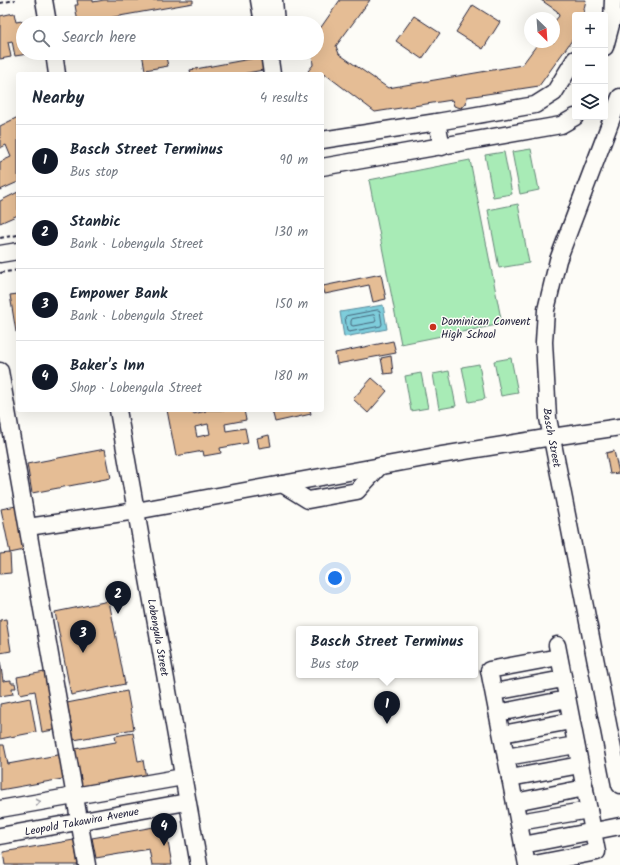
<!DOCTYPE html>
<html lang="en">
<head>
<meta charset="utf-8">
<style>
  :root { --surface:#fff; --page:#f6f6f7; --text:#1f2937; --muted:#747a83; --line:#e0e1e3; --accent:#111827 }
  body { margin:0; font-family:Kalam,sans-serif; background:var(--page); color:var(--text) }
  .controls { position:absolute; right:12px; top:12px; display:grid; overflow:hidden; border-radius:4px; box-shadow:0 4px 16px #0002 }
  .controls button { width:36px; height:36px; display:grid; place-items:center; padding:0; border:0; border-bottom:1px solid var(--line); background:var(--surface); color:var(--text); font:20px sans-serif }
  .compass { position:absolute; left:524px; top:12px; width:36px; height:36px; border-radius:50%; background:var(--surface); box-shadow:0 4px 16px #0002; rotate:155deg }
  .you { position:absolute; left:335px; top:578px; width:14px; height:14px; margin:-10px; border:3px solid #fff; border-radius:50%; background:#1a73e8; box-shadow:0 0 0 6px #1a73e833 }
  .badge { display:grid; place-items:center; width:26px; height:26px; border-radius:50%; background:var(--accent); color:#fff; font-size:13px; font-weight:700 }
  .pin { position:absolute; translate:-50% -33px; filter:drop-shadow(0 1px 2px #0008) }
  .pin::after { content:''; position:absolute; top:21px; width:14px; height:12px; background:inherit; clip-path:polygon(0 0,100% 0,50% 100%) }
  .popup { position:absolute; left:296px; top:626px; width:182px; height:52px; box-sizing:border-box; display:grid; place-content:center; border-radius:4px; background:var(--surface); filter:drop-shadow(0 1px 3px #0005); font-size:13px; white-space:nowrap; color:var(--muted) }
  .popup b { font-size:15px; color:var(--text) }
  .popup::after { content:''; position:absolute; left:50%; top:100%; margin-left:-8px; border:8px solid transparent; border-top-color:var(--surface) }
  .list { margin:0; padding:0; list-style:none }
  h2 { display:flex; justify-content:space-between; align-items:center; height:52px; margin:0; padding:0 16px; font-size:17px }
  h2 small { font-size:13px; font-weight:400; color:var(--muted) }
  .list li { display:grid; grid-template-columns:26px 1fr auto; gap:12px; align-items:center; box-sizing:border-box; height:72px; padding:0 16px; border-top:1px solid var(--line) }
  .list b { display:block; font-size:15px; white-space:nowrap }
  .list p { margin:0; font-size:13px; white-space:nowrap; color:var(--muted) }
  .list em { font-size:13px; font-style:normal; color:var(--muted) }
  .icon { flex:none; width:22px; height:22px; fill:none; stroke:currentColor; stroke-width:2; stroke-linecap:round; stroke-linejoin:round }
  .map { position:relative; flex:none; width:620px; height:865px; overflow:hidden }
  .search { position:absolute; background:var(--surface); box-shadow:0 4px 16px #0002; left:16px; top:16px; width:308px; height:44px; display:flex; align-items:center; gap:10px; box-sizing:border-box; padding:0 14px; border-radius:22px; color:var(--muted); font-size:15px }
  .panel { position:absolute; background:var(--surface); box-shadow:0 4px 16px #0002; left:16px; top:72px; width:308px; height:340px; border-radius:4px }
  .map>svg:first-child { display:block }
  .green { fill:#a8ebb6; stroke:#658678 }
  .water { fill:#7ecddb; stroke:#59899b }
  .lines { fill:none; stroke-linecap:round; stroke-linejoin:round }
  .shore { stroke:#47667b; stroke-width:1 }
  .building { fill:#e5bd95; stroke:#22223b; fill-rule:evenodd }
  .minor-casing { stroke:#22223b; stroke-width:19 }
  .path { stroke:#22223b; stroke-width:2; stroke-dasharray:4 3; stroke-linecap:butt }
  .minor { stroke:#fdfcf7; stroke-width:16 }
  .oneway { stroke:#9a9aa2 }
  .poi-dot { fill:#c8321e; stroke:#fdfcf7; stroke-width:1.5 }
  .labels { text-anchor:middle; stroke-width:3; stroke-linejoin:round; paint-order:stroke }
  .poi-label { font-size:11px; fill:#22223b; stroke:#fdfcf7; text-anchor:start }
  .street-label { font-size:11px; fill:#22223b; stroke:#fdfcf7 }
</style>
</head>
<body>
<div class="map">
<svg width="620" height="865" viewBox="0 0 620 865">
  <rect width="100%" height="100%" fill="#fdfcf7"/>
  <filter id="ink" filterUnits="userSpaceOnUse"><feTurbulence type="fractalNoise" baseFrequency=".025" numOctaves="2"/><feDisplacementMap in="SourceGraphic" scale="8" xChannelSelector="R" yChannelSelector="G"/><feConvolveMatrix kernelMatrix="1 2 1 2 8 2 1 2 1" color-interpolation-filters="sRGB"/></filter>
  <g filter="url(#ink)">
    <path class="green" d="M 531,149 L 539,190 L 520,194 L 512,152 Z
      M 504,152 L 512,194 L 493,197 L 485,155 Z
      M 470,160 L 502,324 L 401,344 L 369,180 Z
      M 518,204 L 529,263 L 499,268 L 488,210 Z
      M 511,358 L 518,393 L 501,396 L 494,361 Z
      M 479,364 L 485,399 L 469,402 L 462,367 Z
      M 449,371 L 456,406 L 439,409 L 433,374 Z
      M 421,373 L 428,408 L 411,411 L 405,376 Z"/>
    <path class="water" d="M 383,305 L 387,329 L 344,337 L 340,312 Z"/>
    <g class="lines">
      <path class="shore" d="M 378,310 L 380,311 L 382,324 L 381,326 L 349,332 L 347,331 L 345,317 L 346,316 Z
        M 374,315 L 376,320 L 375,322 L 353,326 L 351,325 L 351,321 L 352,319 Z"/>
    </g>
    <path class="building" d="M 77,0 L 93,0 L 93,2 L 104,0 L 193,0 L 193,3 L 97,20 L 97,23 L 78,23 L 75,5 L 78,5 Z
      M 340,0 L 370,0 L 336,46 L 339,54 L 388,88 L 522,65 L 539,42 L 554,42 L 554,22 L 559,16 L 557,11 L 541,0 L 586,0 L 584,9 L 585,15 L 575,15 L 575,36 L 539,86 L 467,97 L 466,104 L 461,108 L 454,106 L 452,100 L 375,112 L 325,74 L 322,78 L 322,74 L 311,74 L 308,71 L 313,65 L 312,53 L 317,53 L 317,33 Z
      M 473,5 L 500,22 L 483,49 L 456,32 Z
      M 14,13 L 16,22 L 22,21 L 23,28 L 23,53 L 28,54 L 15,56 L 12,41 L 8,42 L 11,57 L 0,59 L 0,16 Z
      M 414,16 L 440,33 L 422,59 L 396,41 Z
      M 224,20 L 225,23 L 208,23 Z
      M 142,53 L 165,53 L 168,66 L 145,70 Z
      M 261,57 L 263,70 L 242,74 L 191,74 L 190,70 Z
      M 18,117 L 18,182 L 0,190 L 0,162 L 11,157 L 6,145 L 0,148 L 0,126 Z
      M 18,192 L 18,215 L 0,223 L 0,201 Z
      M 381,274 L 386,299 L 373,302 L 369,285 L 325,294 L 323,286 Z
      M 18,294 L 18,332 L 16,332 L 10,295 Z
      M 393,341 L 396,353 L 337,364 L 335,353 Z
      M 391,356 L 393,373 L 384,374 L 381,358 Z
      M 372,378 L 387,391 L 368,413 L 353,399 Z
      M 167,410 L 192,410 L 193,414 L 206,411 L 205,410 L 244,410 L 246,420 L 225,424 L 226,431 L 245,428 L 248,443 L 220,448 L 221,453 L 204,456 L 203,451 L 176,456 ZM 208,424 L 210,434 L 197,437 L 195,427 Z
      M 272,410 L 310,410 L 311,414 L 275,422 Z
      M 269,435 L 271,446 L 259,448 L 257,438 Z
      M 105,449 L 111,478 L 32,493 L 27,464 Z
      M 614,451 L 619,473 L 610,474 L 606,453 Z
      M 21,505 L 29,549 L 10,553 L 1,509 Z
      M 10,553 L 11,573 L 0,574 L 0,554 Z
      M 109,601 L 125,684 L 71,695 L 55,612 Z
      M 6,619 L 11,651 L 0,653 L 0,620 Z
      M 0,660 L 3,681 L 11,680 L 11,683 L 15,683 L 16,688 L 12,688 L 13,694 L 0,696 Z
      M 50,671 L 60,729 L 42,732 L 35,691 L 20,694 L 17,677 Z
      M 127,691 L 134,729 L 74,740 L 67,703 Z
      M 30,698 L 36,732 L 0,739 L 0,704 Z
      M 133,733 L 138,761 L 143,760 L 146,778 L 81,788 L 75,749 L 116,742 L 115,736 Z
      M 0,745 L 4,745 L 8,764 L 63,754 L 68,778 L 0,790 Z
      M 165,825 L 172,865 L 152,865 L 149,849 L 96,858 L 92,838 Z
      M 74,840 L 78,865 L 5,865 L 3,852 Z"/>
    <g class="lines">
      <g class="minor-casing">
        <g id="minor">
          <path d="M 44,0 L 48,23"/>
          <path d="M 259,0 L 263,23"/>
          <path d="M 274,0 L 276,23"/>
          <path d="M 605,47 L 612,21 L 613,0"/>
          <path d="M 54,53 L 57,74"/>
          <path d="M 269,53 L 272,74"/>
          <path id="s1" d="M 620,97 L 558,260 L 546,310 L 544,342 L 548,418 L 620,785"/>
          <path d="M 437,122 L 535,105 L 554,93 L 575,59"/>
          <path d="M 322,140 L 437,122 L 442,147"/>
          <path d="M 322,167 L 561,125 L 575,117"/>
          <path d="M 0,254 L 18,251"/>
          <path d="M 0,371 L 87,865"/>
          <path id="s2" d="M 118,410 L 199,865"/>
          <path d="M 282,484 L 308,500 L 357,491 L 380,466"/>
          <path d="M 28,527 L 136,511 L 441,455 L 552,437 L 620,427"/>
          <path d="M 494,692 L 563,679"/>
          <path d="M 498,713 L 567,699"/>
          <path d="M 502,734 L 571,721"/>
          <path d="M 506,757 L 576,745"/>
          <path d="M 510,778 L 580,765"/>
          <path d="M 515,802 L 585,788"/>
          <path d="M 0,809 L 183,777"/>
          <path d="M 519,822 L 589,810"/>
          <path id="s3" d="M 0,836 L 187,802"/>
          <path d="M 523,845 L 620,826"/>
          <path d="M 527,865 L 489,670 L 559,657"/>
          <path d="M 529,865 L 597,852 L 557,645"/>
        </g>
      </g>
      <path class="path" d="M 0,3 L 15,0
        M 0,238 L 18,235
        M 0,273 L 18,270"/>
      <use href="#minor" class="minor"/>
    </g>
    <defs><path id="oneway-chevron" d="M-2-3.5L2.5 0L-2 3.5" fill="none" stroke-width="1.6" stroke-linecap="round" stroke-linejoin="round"/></defs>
    <use class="oneway" href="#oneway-chevron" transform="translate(38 802) rotate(-10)"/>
  </g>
  <circle class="poi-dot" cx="433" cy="327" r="4"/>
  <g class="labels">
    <g class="poi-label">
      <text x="441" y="325">Dominican Convent<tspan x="441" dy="13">High School</tspan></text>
    </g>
    <g class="street-label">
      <text dy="4" stroke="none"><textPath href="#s1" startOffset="354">Basch Street</textPath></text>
      <text dy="4" stroke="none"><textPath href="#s2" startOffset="231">Lobengula Street</textPath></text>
      <text dy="4" stroke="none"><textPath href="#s3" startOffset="83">Leopold Takawira Avenue</textPath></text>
    </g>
  </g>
</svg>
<div class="controls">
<button>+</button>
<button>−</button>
<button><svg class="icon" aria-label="layers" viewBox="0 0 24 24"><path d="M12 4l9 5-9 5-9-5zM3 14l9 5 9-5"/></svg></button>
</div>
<svg class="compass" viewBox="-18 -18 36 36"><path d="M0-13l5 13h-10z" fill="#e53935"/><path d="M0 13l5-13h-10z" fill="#747a83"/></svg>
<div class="you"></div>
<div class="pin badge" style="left:387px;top:724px">1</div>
<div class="popup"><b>Basch Street Terminus</b>Bus stop</div>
<div class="pin badge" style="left:118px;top:614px">2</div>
<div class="pin badge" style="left:83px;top:653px">3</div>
<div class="pin badge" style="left:164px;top:846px">4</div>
<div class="search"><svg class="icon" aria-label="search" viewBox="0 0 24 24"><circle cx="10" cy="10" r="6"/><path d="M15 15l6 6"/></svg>Search here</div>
<section class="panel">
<h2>Nearby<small>4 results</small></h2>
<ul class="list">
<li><span class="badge">1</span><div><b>Basch Street Terminus</b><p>Bus stop</p></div><em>90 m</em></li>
<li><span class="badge">2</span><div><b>Stanbic</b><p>Bank · Lobengula Street</p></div><em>130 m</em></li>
<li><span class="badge">3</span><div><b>Empower Bank</b><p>Bank · Lobengula Street</p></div><em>150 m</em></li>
<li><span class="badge">4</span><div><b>Baker's Inn</b><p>Shop · Lobengula Street</p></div><em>180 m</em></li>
</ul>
</section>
</div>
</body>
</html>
